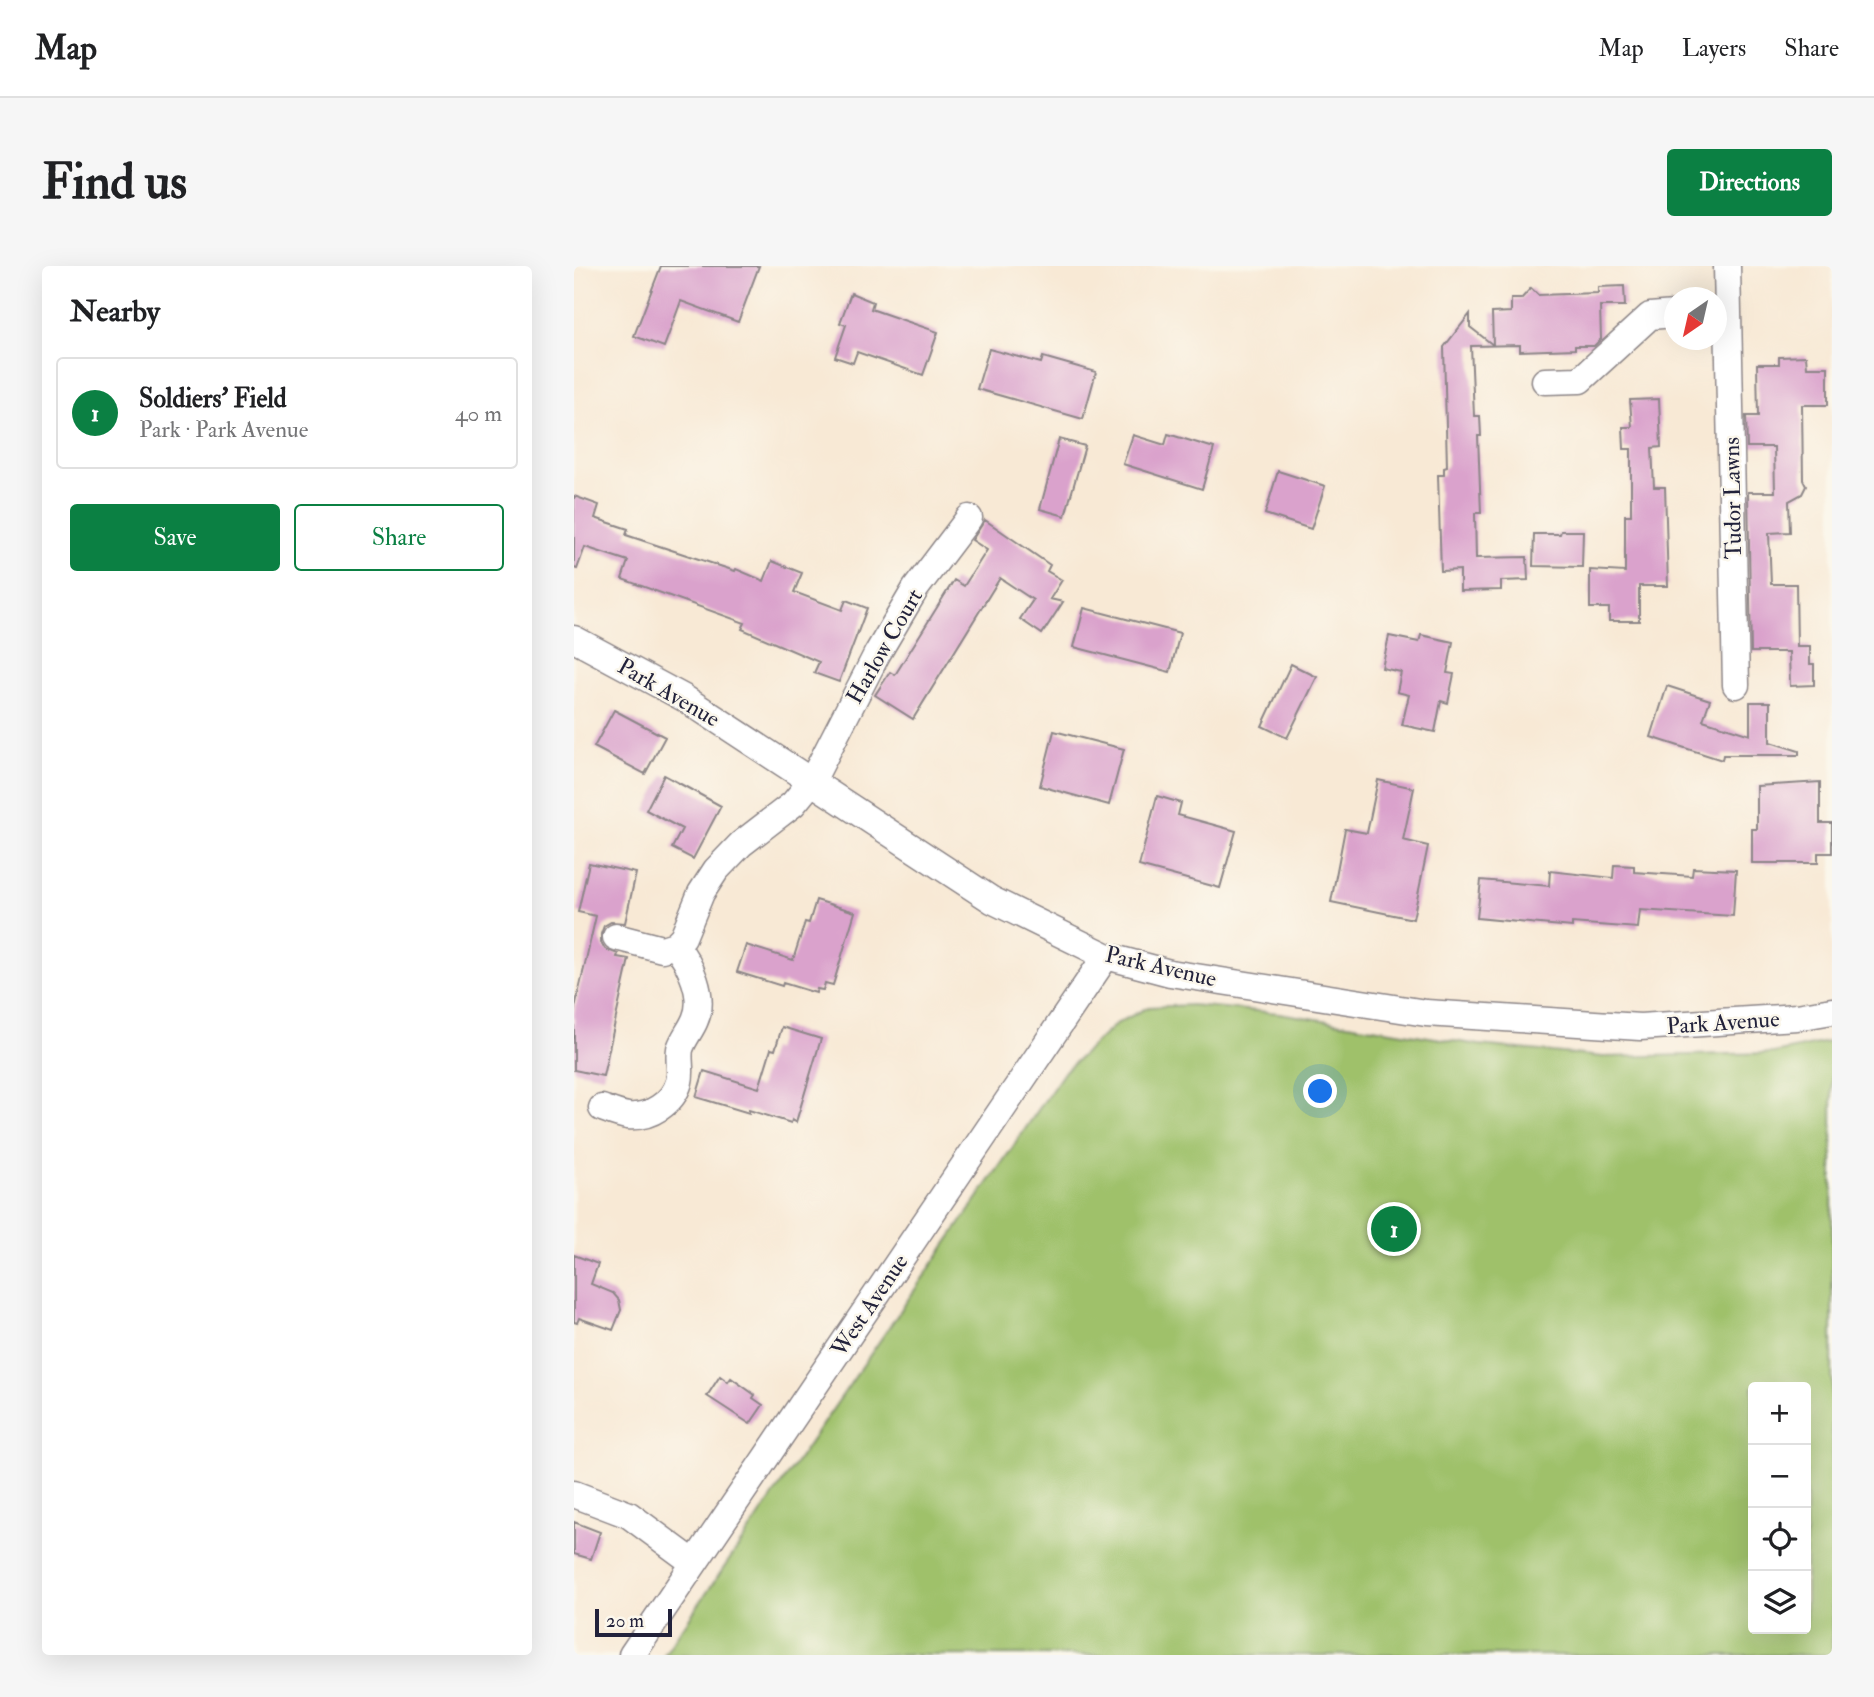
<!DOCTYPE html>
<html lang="en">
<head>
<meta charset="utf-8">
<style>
  :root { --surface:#fff; --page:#f6f6f6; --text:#202124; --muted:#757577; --line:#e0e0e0; --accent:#0b8043 }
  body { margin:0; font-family:"IM FELL Double Pica",serif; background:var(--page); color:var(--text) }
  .controls { position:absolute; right:21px; bottom:21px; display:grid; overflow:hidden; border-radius:7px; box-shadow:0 7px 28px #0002 }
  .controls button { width:63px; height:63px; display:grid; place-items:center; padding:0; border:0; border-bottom:2px solid var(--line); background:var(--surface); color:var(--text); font:35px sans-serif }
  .compass { position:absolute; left:1090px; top:21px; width:63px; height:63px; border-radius:50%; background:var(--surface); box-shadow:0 7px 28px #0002; rotate:214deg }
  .scale { position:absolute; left:21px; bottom:18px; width:77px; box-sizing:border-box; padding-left:7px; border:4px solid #22223b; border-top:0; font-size:19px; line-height:24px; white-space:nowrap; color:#22223b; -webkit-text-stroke:5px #fbf7ec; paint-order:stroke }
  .you { position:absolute; left:747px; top:826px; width:24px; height:24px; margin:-18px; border:5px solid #fff; border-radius:50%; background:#1a73e8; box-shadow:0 0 0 10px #1a73e833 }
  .badge { display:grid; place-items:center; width:46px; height:46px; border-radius:50%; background:var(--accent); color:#fff; font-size:23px; font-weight:700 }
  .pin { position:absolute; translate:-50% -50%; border:4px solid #fff; box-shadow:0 2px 7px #0006 }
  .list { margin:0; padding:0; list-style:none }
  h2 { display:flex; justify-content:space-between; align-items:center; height:91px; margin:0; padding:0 28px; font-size:30px }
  h2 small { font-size:23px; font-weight:400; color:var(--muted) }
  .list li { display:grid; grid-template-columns:46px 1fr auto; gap:21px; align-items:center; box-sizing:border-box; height:112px; margin:0 14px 14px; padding:0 14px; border:2px solid var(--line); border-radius:7px }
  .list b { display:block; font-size:26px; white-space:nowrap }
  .list p { margin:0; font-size:23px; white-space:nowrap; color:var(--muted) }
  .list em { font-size:23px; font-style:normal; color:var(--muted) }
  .actions { display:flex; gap:14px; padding:21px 28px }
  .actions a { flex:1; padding:16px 0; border:2px solid var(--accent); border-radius:7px; text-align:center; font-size:24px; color:var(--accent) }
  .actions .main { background:var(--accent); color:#fff }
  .icon { flex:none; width:38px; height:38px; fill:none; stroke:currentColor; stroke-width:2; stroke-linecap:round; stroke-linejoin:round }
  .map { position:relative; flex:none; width:1258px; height:1389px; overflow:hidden; border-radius:7px }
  header { display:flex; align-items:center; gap:42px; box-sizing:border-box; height:98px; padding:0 35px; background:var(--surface); border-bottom:2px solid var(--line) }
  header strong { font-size:33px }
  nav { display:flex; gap:38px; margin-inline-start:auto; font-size:24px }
  .intro { display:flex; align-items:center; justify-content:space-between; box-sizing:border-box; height:168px; padding:0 42px }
  h1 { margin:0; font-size:49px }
  .button { padding:18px 32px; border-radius:7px; background:var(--accent); color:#fff; font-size:24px; font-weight:700 }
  main { display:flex; gap:42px; padding:0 42px }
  aside { flex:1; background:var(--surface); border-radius:7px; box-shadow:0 7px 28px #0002 }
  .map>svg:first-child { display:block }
  .green { fill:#9fc16a; stroke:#607252; stroke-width:2; fill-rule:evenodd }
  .building { fill:#daa2cc }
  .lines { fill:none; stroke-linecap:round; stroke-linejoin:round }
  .minor-casing { stroke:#8d8688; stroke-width:29 }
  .minor { stroke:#fff; stroke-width:26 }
  .labels { text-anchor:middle; stroke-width:5; stroke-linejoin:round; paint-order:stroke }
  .street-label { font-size:23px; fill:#22223b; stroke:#fbf7ec }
</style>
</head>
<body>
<header>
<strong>Map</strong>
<nav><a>Map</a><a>Layers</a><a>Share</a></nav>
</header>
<div class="intro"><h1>Find us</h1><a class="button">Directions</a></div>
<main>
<aside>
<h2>Nearby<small></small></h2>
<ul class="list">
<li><span class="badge">1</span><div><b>Soldiers' Field</b><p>Park · Park Avenue</p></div><em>40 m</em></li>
</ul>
<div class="actions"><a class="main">Save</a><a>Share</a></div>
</aside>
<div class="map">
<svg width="1258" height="1389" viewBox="0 0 1258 1389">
  <rect width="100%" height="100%" fill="#fbf7ec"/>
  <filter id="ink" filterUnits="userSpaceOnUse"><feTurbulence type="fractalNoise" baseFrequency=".0143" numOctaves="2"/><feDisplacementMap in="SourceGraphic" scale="14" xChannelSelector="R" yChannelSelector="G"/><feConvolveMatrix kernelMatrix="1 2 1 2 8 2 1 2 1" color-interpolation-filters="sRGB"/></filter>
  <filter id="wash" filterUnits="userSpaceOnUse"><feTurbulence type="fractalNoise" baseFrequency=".00686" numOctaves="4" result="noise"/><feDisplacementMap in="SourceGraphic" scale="28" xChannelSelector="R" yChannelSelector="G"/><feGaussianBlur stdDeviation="1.57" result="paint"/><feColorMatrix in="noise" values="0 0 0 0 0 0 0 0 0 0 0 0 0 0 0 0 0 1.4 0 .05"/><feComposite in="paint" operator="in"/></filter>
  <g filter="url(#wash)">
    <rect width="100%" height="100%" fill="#f8e9d5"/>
    <path class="green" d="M 617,739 L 705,747 L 905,779 L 1029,791 L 1200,787 L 1258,775 L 1258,1389 L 90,1389 L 491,805 L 542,758 L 574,741 ZM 1179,1121 L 1232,1121 L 1232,1363 L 1179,1363 Z"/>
    <g id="blocks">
      <path class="building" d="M 87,0 L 185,0 L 164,56 L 107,35 L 90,81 L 60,70 Z
        M 1050,20 L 1051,40 L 1026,40 L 1027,73 L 1020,80 L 1001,80 L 1001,83 L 946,85 L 946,79 L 897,80 L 900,150 L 906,150 L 907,170 L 904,170 L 907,247 L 901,247 L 902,292 L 953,291 L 954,314 L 927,315 L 927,324 L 886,325 L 886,304 L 867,305 L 864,209 L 870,209 L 870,202 L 873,201 L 870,81 L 896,48 L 896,61 L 919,79 L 918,47 L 937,46 L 937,33 L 947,33 L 957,22 L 964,29 L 1024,27 L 1024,21 Z
        M 277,27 L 299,36 L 297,43 L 364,66 L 349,109 L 283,86 L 279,97 L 261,91 L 272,59 L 266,57 Z
        M 415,83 L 467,97 L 469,91 L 522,106 L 509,153 L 403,123 Z
        M 1232,90 L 1233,101 L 1254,101 L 1254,139 L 1228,139 L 1229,214 L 1232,220 L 1228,228 L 1215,235 L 1216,266 L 1195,267 L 1197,318 L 1222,318 L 1223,380 L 1236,380 L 1236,398 L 1240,398 L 1240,419 L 1216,420 L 1215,386 L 1177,386 L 1174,226 L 1201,226 L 1200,181 L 1173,181 L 1172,150 L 1184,150 L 1183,98 L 1205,98 L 1205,91 Z
        M 1085,133 L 1087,181 L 1078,182 L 1080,221 L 1091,221 L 1094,320 L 1065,320 L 1065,355 L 1035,355 L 1035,342 L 1016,342 L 1016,304 L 1051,306 L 1051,249 L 1057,249 L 1057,183 L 1050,183 L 1049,161 L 1058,161 L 1056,134 Z
        M 594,168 L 640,182 L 628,223 L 549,198 L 559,169 L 591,179 Z
        M 485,173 L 511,180 L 491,250 L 466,243 Z
        M 704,205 L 751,220 L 737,263 L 691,248 Z
        M 0,230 L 25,239 L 21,252 L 54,263 L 52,269 L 161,305 L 162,303 L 190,315 L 198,295 L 228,307 L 220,326 L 268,344 L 272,334 L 293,342 L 265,416 L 240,407 L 245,396 L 168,363 L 171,357 L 48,313 L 54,295 L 11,281 L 3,303 L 0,302 Z
        M 411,254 L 476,299 L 473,305 L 488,314 L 476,333 L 489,336 L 468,368 L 446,353 L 459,334 L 426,312 L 339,453 L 301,429 L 316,406 L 321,409 L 380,314 L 390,320 L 413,284 L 398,274 Z
        M 987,265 L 1009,265 L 1008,301 L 959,300 L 960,268 L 986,268 Z
        M 510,342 L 606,367 L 596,406 L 500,381 Z
        M 847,369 L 879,376 L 873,407 L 880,408 L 874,437 L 867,435 L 861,466 L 828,459 L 835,429 L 823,426 L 827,406 L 808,402 L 815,370 L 845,376 Z
        M 717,398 L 743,411 L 713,472 L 688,460 Z
        M 1093,420 L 1136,434 L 1129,454 L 1176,469 L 1176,436 L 1196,436 L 1196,476 L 1225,485 L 1225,489 L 1149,489 L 1148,494 L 1077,471 Z
        M 40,444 L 91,471 L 71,508 L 20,481 Z
        M 480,465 L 550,483 L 535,539 L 466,520 Z
        M 90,509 L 147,540 L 119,593 L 98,582 L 108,563 L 72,544 Z
        M 804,514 L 840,522 L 829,574 L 854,580 L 839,653 L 757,636 L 771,563 L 793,567 Z
        M 1246,516 L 1246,557 L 1258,557 L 1258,587 L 1244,587 L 1244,597 L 1178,597 L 1178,563 L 1183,563 L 1183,520 Z
        M 583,530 L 607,537 L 604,549 L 662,565 L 646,622 L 565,600 Z
        M 15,597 L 62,607 L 51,657 L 37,656 L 30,660 L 27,668 L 27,676 L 31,683 L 44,688 L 43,691 L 55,693 L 29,810 L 0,804 L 0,746 L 22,650 L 4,646 Z
        M 1040,599 L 1060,600 L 1060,606 L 1118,610 L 1119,602 L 1162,604 L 1159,650 L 1066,644 L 1064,662 L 998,657 L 998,661 L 903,652 L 907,614 L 975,620 L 976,605 L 1039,612 Z
        M 242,634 L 281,646 L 259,719 L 251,717 L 249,724 L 243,723 L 242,727 L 209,717 L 208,720 L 163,706 L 172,679 L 219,694 L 231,656 L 235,657 Z
        M 208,761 L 247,773 L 222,856 L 218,854 L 217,857 L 175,844 L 175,847 L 122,831 L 130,805 L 185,822 L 197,783 L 201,784 Z
        M 0,989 L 24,998 L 17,1018 L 39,1027 L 45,1034 L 47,1044 L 39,1064 L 5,1052 L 3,1057 L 0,1056 Z
        M 146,1110 L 154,1116 L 157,1112 L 181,1129 L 179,1132 L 189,1139 L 176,1158 L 133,1130 Z
        M 0,1256 L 26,1266 L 17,1293 L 0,1288 Z"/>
    </g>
  </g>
  <g filter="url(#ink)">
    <use href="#blocks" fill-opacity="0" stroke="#8d8688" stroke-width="2"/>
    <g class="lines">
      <g class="minor-casing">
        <path id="minor" d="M 1153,0 L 1162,419
          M 971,115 L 1006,114 L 1076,50 L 1100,48
          M 0,373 L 110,432 L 418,634 L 532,690 L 596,707 L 852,747 L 1066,761 L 1223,751 L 1258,745
          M 42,671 L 88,683 L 101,679 L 109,671 L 127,627 L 142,604 L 167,578 L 219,538 L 238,515 L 303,388 L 342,322 L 395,252
          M 28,842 C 36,845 46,849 54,850 C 76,852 99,837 105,816 C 108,805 104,794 106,783 C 109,773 117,764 121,754 C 132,731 116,697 101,679
          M 0,1228 L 55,1249 L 120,1297
          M 58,1389 L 532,690"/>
      </g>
      <use href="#minor" class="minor"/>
    </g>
  </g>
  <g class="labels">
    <g class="street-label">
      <text transform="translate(1158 232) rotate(-91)" y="8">Tudor Lawns</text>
      <text transform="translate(310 380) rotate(-60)" y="8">Harlow Court</text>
      <text transform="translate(95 426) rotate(30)" y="8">Park Avenue</text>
      <text transform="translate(587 700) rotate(13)" y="8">Park Avenue</text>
      <text transform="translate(1149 756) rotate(-4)" y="8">Park Avenue</text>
      <text transform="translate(295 1039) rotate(-56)" y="8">West Avenue</text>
    </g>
  </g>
</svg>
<div class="controls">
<button>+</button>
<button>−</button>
<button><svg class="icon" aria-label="locate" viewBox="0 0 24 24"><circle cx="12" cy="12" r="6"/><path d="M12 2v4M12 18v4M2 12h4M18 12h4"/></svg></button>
<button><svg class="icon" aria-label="layers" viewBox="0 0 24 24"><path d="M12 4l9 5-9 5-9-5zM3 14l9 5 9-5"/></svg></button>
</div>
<svg class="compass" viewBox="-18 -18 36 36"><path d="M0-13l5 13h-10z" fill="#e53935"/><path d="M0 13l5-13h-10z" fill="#757577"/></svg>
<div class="scale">20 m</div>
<div class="you"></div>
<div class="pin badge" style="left:820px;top:963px">1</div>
</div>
</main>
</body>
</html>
